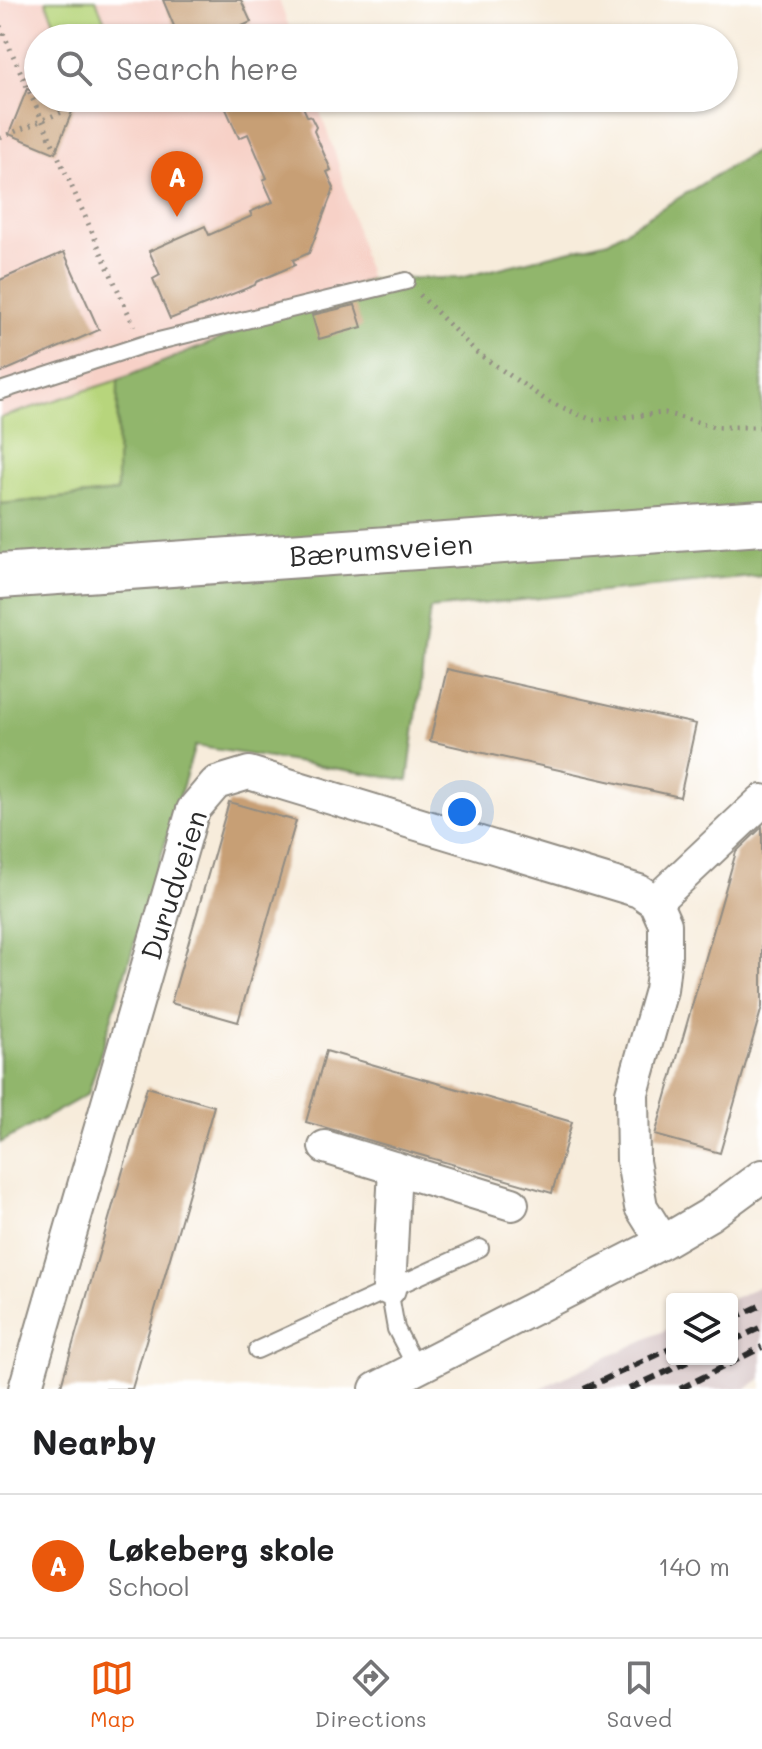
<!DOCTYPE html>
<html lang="en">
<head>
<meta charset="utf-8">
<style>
  :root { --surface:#fff; --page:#f2f2f2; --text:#202124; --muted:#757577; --line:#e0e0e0; --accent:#ea580c }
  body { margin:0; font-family:Mali,sans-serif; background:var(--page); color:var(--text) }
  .controls { position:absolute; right:24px; bottom:24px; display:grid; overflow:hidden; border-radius:8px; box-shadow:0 2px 6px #0004 }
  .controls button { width:72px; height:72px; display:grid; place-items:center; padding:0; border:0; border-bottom:2px solid var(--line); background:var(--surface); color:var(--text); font:40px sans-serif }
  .you { position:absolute; left:462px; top:812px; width:28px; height:28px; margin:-20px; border:6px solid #fff; border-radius:50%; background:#1a73e8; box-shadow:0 0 0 12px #1a73e833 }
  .badge { display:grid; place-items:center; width:52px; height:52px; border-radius:50%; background:var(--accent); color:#fff; font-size:26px; font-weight:700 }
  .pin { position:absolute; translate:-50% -66px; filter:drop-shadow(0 2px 4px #0008) }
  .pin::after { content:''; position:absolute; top:42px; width:28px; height:24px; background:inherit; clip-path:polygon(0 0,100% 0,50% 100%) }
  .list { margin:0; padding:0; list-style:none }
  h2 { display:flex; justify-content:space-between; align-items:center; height:104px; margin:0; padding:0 32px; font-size:34px }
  h2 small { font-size:26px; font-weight:400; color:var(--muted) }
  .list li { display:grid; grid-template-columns:52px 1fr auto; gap:24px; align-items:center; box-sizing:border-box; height:144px; padding:0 32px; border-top:2px solid var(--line) }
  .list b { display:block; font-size:30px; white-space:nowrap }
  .list p { margin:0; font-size:26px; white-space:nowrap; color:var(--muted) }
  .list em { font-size:26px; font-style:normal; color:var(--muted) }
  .icon { flex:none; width:44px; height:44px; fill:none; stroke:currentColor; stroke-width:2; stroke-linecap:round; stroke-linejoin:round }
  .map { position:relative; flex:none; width:762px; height:1389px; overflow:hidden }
  .search { position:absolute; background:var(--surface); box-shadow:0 2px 6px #0004; left:24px; right:24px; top:24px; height:88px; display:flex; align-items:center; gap:20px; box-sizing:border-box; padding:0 28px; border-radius:44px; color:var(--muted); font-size:30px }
  .sheet { height:248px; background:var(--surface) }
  nav { display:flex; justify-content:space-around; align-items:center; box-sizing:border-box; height:112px; border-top:2px solid var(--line); background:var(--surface); font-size:22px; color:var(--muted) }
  nav a { display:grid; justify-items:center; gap:4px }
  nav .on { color:var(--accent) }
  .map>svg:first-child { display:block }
  .built { fill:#f7d1c7 }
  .industrial { fill:#d2bfc0 }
  .green { fill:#b7d57c; stroke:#718054; stroke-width:2 }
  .forest { fill:#91b66c; stroke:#5e704c; stroke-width:2 }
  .building { fill:#c79f75 }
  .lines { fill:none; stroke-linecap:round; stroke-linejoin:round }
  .service-casing { stroke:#918c83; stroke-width:20 }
  .minor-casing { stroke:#918c83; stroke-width:36 }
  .primary-casing { stroke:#918c83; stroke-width:48 }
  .path { stroke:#918c83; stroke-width:5; stroke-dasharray:2 6; stroke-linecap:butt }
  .service { stroke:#fff; stroke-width:16 }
  .minor { stroke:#fff; stroke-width:32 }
  .primary { stroke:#fff; stroke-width:44 }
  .rail { stroke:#2b2b2b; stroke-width:6; stroke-dasharray:12 6; stroke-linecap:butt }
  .labels { text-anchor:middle; stroke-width:6; stroke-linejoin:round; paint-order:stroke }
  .street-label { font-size:28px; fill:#2b2b2b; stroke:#fff }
</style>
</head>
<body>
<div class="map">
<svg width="762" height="1389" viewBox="0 0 762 1389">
  <rect width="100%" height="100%" fill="#fff"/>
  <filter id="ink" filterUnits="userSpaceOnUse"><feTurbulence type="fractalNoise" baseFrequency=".0125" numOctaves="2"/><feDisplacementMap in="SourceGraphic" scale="16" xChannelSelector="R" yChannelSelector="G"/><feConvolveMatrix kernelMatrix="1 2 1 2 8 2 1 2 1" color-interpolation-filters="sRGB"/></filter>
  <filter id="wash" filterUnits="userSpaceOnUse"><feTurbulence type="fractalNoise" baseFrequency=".006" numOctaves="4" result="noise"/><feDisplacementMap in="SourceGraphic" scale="32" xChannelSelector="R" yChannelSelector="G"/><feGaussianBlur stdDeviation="1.8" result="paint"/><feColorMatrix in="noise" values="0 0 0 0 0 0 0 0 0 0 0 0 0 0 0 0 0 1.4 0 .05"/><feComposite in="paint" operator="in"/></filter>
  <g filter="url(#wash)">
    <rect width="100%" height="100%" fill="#f7ecdb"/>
    <path class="built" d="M 0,0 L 279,0 L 293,38 L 38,38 L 38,98 L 315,98 L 336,156 L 370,279 L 118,380 L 0,418 Z"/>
    <path class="industrial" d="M 762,1285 L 762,1378 L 746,1389 L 539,1389 L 672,1327 L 672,1359 L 732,1359 L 732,1299 Z"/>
    <path class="green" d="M 50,0 L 96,0 L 106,24 L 71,38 L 61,38 L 46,2 Z
      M 118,380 L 117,492 L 0,504 L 0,418 Z"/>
    <path class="forest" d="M 762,147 L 762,576 L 430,609 L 408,780 L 195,746 L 88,1094 L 0,1143 L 0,504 L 117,492 L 118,380 L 370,279 L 460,278 L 608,241 Z"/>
    <g id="blocks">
      <path class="building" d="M 163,0 L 241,0 L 251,22 L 216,38 L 179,38 Z
        M 27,89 L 38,93 L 38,98 L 51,98 L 74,107 L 55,153 L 9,134 Z
        M 221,98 L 299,98 L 307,116 L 311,117 L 316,127 L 314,131 L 331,170 L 327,172 L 334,188 L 309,253 L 293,260 L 295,265 L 256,282 L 255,285 L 170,319 L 153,279 L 160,275 L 149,251 L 205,226 L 209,235 L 252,216 L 250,212 L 273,202 L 263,180 L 267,178 L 248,134 L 239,138 Z
        M 64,252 L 99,330 L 0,373 L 0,280 Z
        M 355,305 L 362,327 L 319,339 L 312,315 Z
        M 447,669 L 696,724 L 680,797 L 430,741 Z
        M 229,802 L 296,821 L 238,1022 L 171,1003 Z
        M 762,827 L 762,1007 L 720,1153 L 655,1135 L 736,852 Z
        M 326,1051 L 572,1122 L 552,1193 L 306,1122 Z
        M 147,1087 L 214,1106 L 132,1389 L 60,1389 Z"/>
    </g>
  </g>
  <g filter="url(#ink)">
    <use href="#blocks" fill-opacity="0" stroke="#918c83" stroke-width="2"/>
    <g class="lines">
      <g class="service-casing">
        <path id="service" d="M 0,391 L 142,345 L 406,281
          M 389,1289 L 396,1329 L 417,1369
          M 257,1350 L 480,1248"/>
      </g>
      <g class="minor-casing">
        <path id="minor" d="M 655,902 L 762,801
          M 325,1147 L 512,1204
          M 389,1289 L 395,1168
          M 25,1389 L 193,810 L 216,783 L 249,773 L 639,891 L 655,902 L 665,924 L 665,955 L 661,990 L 632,1093 L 633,1161 L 641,1207 L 663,1242
          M 376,1389 L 663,1242 L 709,1215 L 762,1176"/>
      </g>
      <g class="primary-casing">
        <path id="primary" d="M 0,576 L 762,523"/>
      </g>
      <path class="path" d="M 0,26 L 134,326
        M 0,138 L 95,98
        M 420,295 L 476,352 L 547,401 L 592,420 L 665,413 L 714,427 L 762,427"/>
      <use href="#service" class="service"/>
      <use href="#minor" class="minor"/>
      <use href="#primary" class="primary"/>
      <path class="rail" d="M 732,1319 L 762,1305
        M 732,1341 L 762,1327
        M 584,1389 L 672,1348
        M 629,1389 L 694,1359
        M 680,1389 L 762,1347"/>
    </g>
  </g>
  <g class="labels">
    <g class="street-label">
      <text transform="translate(381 550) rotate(-4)" y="10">Bærumsveien</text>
      <text transform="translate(174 885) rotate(-72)" y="10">Durudveien</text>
    </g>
  </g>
</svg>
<div class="controls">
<button><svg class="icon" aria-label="layers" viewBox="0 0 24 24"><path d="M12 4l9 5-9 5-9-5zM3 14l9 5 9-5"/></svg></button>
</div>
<div class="you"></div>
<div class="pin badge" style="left:177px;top:217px">A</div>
<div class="search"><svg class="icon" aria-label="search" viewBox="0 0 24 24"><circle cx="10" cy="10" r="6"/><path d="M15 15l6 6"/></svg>Search here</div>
</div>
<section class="sheet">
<h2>Nearby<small></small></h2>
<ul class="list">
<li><span class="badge">A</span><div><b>Løkeberg skole</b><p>School</p></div><em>140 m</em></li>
</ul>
</section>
<nav>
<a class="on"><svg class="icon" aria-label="map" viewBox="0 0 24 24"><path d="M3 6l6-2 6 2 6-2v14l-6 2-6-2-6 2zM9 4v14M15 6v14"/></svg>Map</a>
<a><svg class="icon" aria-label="directions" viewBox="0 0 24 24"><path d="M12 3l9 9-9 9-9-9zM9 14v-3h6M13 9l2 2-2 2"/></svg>Directions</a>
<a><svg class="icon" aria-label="saved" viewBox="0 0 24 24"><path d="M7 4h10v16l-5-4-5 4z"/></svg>Saved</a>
</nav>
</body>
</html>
